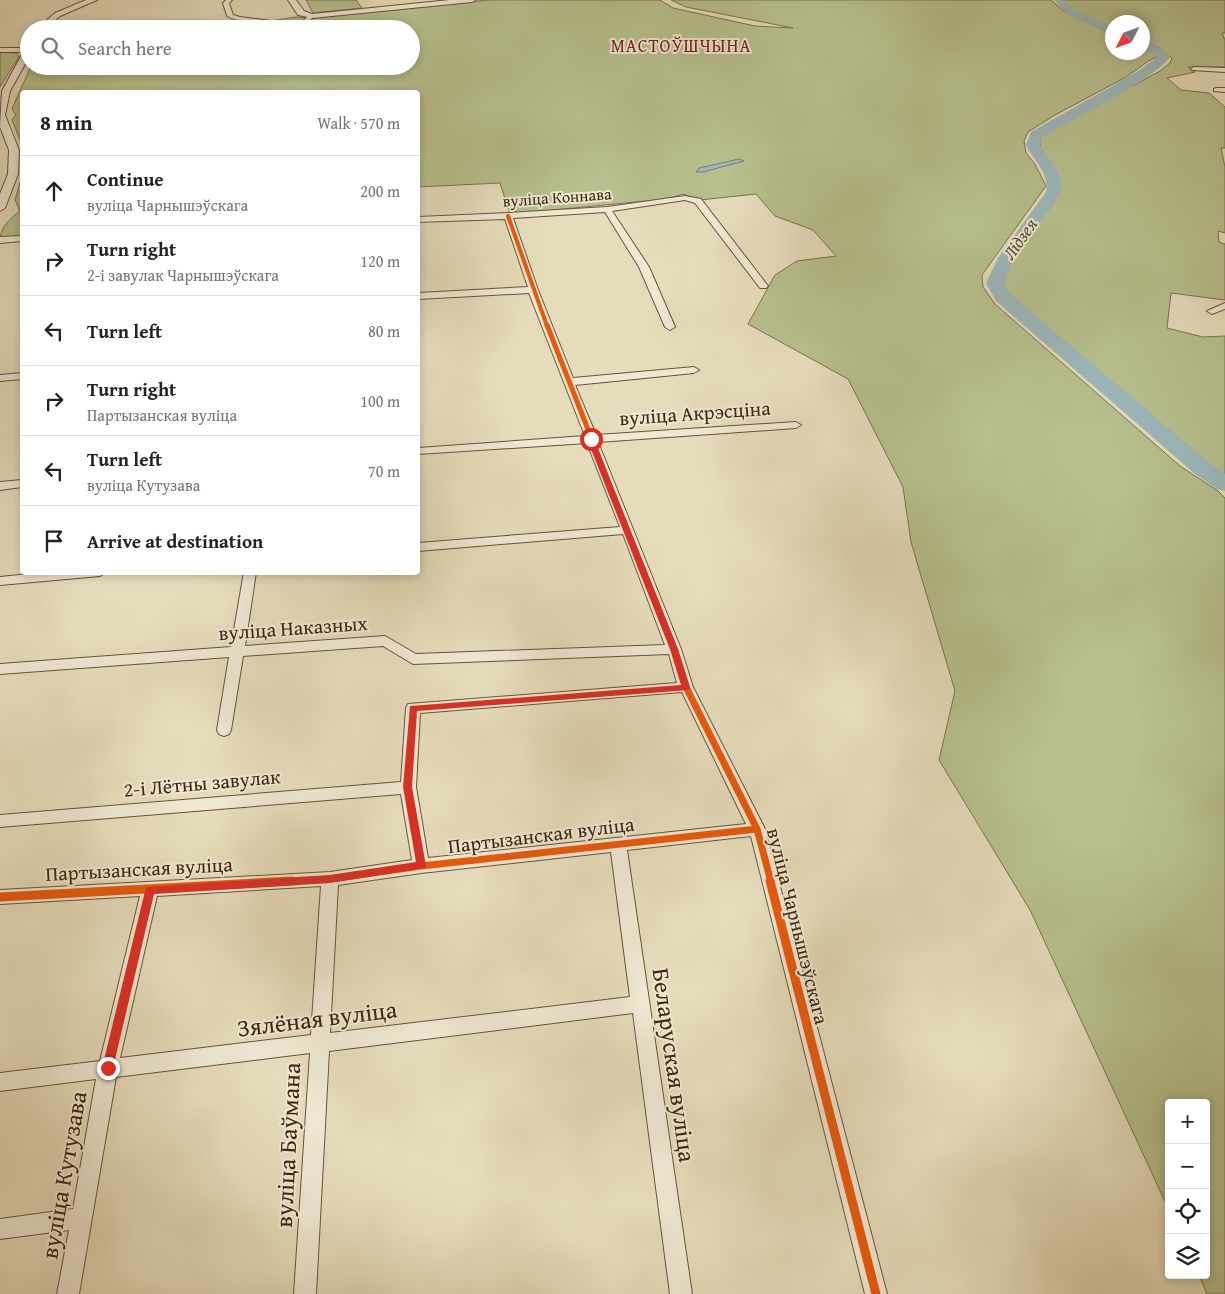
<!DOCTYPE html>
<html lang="en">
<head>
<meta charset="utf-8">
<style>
  :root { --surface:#fff; --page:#f2f2f2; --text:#222; --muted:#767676; --line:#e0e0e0 }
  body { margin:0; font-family:"Gentium Book Plus",serif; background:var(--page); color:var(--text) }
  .controls { position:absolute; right:15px; bottom:15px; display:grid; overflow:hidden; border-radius:5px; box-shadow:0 2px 8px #0003 }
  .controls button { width:45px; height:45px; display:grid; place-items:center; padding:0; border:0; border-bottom:1px solid var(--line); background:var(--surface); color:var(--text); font:25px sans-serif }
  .compass { position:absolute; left:1105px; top:15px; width:45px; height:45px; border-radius:50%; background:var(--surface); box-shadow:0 2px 8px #0003; rotate:228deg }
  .stop { position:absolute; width:15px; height:15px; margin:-11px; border:4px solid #d93025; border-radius:50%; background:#fff }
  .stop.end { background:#d93025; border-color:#fff; box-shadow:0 1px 5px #0008 }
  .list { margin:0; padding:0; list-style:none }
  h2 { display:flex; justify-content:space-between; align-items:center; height:65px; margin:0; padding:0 20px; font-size:21px }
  h2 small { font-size:16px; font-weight:400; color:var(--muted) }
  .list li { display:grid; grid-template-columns:32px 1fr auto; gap:15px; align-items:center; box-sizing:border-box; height:70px; padding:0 20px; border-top:1px solid var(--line) }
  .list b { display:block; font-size:19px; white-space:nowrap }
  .list p { margin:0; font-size:16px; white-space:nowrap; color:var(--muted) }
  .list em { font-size:16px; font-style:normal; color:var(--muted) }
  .icon { flex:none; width:28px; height:28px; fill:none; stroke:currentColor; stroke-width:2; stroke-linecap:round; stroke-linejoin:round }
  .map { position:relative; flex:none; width:1225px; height:1294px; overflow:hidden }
  .search { position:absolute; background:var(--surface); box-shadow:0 2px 8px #0003; left:20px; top:20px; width:400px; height:55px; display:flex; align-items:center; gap:12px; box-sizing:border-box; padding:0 18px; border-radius:28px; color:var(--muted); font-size:19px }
  .panel { position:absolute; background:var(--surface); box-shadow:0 2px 8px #0003; left:20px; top:90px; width:400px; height:485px; border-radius:5px }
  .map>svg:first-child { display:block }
  .green { fill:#b7c08e; stroke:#7c744e }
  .water { fill:#9db8bc; stroke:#797e77 }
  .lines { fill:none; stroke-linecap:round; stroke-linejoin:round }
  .river { fill:#9db8bc; fill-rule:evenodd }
  .minor-casing { stroke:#6b543a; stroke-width:2 }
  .tertiary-casing { stroke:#6b543a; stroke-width:2 }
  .minor { fill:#efe8d3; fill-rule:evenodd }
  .tertiary { fill:#efe8d3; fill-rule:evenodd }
  .cycleway-far3-casing { stroke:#efe8d3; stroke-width:5.5 }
  .cycleway-far2-casing { stroke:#efe8d3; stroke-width:8 }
  .cycleway-far1-casing { stroke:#efe8d3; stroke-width:10 }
  .cycleway-casing { stroke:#efe8d3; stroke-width:12 }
  .cycleway-far3 { stroke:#e8590c; stroke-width:4 }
  .cycleway-far2 { stroke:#e8590c; stroke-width:5 }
  .cycleway-far1 { stroke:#e8590c; stroke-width:7 }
  .cycleway { stroke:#e8590c; stroke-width:9 }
  .route { fill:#d93025 }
  .labels { text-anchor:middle; stroke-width:4; stroke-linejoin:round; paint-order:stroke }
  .far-street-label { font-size:16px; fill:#42270f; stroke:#efe8d3 }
  .far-neighbourhood-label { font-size:18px; letter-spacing:1px; fill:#7a1f14; stroke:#efe8d3 }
  .far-water-label { font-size:18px; font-style:italic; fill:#594b3a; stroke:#efe8d3 }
  .street-label { font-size:20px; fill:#42270f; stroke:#efe8d3 }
  .near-street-label { font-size:24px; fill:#42270f; stroke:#efe8d3 }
</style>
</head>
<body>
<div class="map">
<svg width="1225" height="1294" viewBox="0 0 1225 1294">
  <rect width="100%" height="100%" fill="#e6dcbb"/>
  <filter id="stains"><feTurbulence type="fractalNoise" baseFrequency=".004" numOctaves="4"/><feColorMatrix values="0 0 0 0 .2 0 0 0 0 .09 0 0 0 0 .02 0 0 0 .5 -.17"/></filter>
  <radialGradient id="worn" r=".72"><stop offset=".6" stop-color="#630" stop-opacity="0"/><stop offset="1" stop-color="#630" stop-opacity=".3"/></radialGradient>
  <path class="green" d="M 306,0 L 356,0 L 362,8 L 313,13 Z
    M 488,0 L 660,0 L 673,8 L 755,26 L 793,28 L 686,7 L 671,0 L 1051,0 L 1065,12 L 1112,33 L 1112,52 L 1142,52 L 1143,46 L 1158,56 L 1150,60 L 1126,77 L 1055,115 L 1028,132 L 1024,141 L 1026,153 L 1035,164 L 1046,186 L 982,275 L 983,287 L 995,304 L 1180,466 L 1218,491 L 1225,498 L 1225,1294 L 1207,1294 L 1199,1275 L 1206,1275 L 1206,1103 L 1169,1103 L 1169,1210 L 1030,910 L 939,760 L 955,691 L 911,542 L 903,487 L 848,379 L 748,324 L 775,275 L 797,261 L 836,256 L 813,230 L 775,216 L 756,194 L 700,200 L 683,194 L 667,199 L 510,214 L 500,183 L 418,187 L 418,92 L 22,92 L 22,145 L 12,120 L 16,115 L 12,109 L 31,66 L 411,66 L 411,29 L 219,29 L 296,17 L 312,18 Z
    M 1061,0 L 1225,0 L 1225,33 L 1222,33 L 1225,40 L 1225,67 L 1188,67 L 1195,72 L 1167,78 L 1181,90 L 1209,93 L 1225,107 L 1225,148 L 1221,148 L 1225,167 L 1225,233 L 1218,231 L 1219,242 L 1225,244 L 1225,300 L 1171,293 L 1167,328 L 1203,337 L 1225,336 L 1225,477 L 1200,461 L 1013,301 C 1010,297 1005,293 1003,289 C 996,273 1042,219 1052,204 C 1056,199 1058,193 1061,187 C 1058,179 1054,168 1049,161 C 1042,151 1037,148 1042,135 L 1160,71 L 1170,63 L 1172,58 L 1159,48 L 1143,41 L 1142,22 L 1112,22 L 1112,29 L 1073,12 Z
    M 0,52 L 16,53 L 19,57 L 0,87 Z
    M 22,166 L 22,239 L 0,240 C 0,227 11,218 20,211 L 15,200 L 22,176 Z"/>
  <path class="water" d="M 739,159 L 744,161 L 703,172 L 696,172 L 699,168 Z"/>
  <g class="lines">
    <path class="river" d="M 1054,0 L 1065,0 L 1075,10 L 1112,26 L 1112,33 L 1067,14 Z
      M 1142,39 L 1168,53 L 1170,56 C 1163,74 1064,125 1042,137 L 1040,145 C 1049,160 1065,174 1061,192 L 1015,258 L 1004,283 L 1010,294 L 1211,464 L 1225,474 L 1225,491 L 1217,489 L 1195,474 L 996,301 L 986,283 L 998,258 L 1046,192 C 1050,174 1034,160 1026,145 L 1031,132 L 1140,70 L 1157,57 L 1142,48 Z"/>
    <g class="minor-casing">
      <path id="minor" d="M 226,0 L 232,0 L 229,3 L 233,15 L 240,17 L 295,24 L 301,23 L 309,15 L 314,16 C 310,20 307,25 302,26 C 289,30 239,23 227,16 L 223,3 Z
        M 0,48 L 28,48 L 29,52 L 0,52 Z
        M 1194,67 L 1225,68 L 1225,72 L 1192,70 L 1191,69 Z
        M 1216,88 L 1225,88 L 1225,92 L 1214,91 L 1214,89 Z
        M 685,196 L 701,199 L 768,286 L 766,288 L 760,288 L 695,203 L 685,200 L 612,211 L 649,267 L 675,327 L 670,330 L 665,327 L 639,267 L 605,212 L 513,218 L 538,290 L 573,378 L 694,367 L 699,370 L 694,373 L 575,385 L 596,435 L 796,422 L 801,425 L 796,428 L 598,442 L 681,649 L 693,687 L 765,829 L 887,1294 L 865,1294 L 751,836 L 627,850 L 692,1294 L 670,1294 L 633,1013 L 329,1051 L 316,1294 L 294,1294 L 310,1053 L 116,1077 L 79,1294 L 57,1294 L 69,1230 L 0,1239 L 0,1219 L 73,1209 L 96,1079 L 0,1091 L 0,1073 L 100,1061 L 140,896 L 0,904 L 0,890 L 330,872 L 412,860 L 401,794 L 0,827 L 0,815 L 401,782 L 406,708 L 408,704 L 677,683 L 669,654 L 413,664 L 383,646 L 243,656 L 231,730 L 229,734 L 224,736 L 219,734 L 217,730 L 229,657 L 0,674 L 0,664 L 231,647 L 244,572 L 256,572 L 245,646 L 385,636 L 416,654 L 665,645 L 623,534 L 418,551 L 418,543 L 620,527 L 587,443 L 418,454 L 418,448 L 585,436 L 529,293 L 418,299 L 418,293 L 528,287 L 505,219 L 418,222 L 418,217 L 508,213 L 607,207 ZM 682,692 L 746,824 L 428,858 L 416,787 L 420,713 ZM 611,852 L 630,997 L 330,1033 L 338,885 L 421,873 ZM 321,886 L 311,1035 L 120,1058 L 157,896 Z
        M 22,236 L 22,241 L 0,243 L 0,237 Z
        M 1225,303 L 1225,309 L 1212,314 L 1207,311 Z
        M 22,373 L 22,379 L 0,381 L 0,375 Z
        M 22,480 L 22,487 L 0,490 L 0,482 Z
        M 48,572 L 106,572 L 100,576 L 0,585 L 0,577 Z"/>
    </g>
    <g class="tertiary-casing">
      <path id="tertiary" d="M 86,0 L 97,0 L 60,16 L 45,29 L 37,29 L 55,13 Z
        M 288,0 L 296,0 L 304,11 L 312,14 L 450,0 L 476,0 L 472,2 L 312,18 L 298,15 Z
        M 26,47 L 29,47 L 29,57 L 10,91 L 5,115 L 19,150 L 18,174 L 5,208 L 0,211 L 0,194 L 8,174 L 9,150 L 0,127 L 2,91 Z"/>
    </g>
    <use href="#minor" class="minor"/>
    <use href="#tertiary" class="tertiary"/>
    <g class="cycleway-far3-casing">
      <path id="cycleway-far3" d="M 508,216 L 547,326"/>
    </g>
    <g class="cycleway-far2-casing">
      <path id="cycleway-far2" d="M 547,325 L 642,567"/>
    </g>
    <g class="cycleway-far1-casing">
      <path id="cycleway-far1" d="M 641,566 L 674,649 L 686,687 L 757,829 L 771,882
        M 269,882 L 330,879 L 421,866 L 757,829"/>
    </g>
    <g class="cycleway-casing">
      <path id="cycleway" d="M 770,881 L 876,1294
        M 0,897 L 292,881"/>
    </g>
    <use href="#cycleway-far3" class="cycleway-far3"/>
    <use href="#cycleway-far2" class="cycleway-far2"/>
    <use href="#cycleway-far1" class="cycleway-far1"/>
    <use href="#cycleway" class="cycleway"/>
  </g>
  <path class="route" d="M 591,437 L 594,439 L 678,649 L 690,687 L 689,690 L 417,711 L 412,787 L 426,866 L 425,868 L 330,883 L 154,894 L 113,1068 L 112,1071 L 108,1073 L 104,1071 L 102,1068 L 146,887 L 330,875 L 416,862 L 403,787 L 410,706 L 681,685 L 670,649 L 587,439 Z"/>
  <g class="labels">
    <g class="far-street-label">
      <text transform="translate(557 197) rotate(-4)" y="6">вуліца Коннава</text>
    </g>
    <g class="far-neighbourhood-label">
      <text x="681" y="52">МАСТОЎШЧЫНА</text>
    </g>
    <g class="far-water-label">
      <text transform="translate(1020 239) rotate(-55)" y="6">Лідзея</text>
    </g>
    <g class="street-label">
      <text transform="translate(695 413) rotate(-4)" y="7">вуліца Акрэсціна</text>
      <text transform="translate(293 628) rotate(-4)" y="7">вуліца Наказных</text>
      <text transform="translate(202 783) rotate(-5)" y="7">2-і Лётны завулак</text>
      <text transform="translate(541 835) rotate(-7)" y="7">Партызанская вуліца</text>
      <text transform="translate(139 869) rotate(-3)" y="7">Партызанская вуліца</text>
      <text transform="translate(798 926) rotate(76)" y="7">вуліца Чарнышэўскага</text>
    </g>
    <g class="near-street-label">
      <text transform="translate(317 1019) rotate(-7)" y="8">Зялёная вуліца</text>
      <text transform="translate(674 1065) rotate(82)" y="8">Беларуская вуліца</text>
      <text transform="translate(288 1145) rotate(-87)" y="8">вуліца Баўмана</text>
      <text transform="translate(64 1175) rotate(-80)" y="8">вуліца Кутузава</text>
    </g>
  </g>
  <rect width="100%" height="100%" filter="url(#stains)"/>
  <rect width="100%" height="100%" fill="url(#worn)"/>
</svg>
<div class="controls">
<button>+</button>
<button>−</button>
<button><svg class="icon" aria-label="locate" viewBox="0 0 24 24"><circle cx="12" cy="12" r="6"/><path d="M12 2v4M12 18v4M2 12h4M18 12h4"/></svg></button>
<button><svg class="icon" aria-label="layers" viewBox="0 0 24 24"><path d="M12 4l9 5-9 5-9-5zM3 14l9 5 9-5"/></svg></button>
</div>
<svg class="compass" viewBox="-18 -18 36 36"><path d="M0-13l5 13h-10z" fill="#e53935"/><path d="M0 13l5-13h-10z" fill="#767676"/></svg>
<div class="stop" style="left:591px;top:439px"></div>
<div class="stop end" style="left:108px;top:1068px"></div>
<div class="search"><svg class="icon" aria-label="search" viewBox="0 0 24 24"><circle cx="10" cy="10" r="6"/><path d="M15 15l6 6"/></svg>Search here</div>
<section class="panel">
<h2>8 min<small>Walk · 570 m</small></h2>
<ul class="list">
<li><svg class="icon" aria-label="ahead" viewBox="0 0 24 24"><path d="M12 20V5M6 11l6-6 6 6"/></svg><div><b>Continue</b><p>вуліца Чарнышэўскага</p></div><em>200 m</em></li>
<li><svg class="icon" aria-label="right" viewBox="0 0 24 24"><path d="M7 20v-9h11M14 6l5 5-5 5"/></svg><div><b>Turn right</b><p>2-і завулак Чарнышэўскага</p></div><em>120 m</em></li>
<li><svg class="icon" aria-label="left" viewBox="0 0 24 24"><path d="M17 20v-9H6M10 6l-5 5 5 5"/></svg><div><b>Turn left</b></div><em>80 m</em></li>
<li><svg class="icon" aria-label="right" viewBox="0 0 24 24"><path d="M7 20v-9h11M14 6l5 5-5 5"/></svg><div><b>Turn right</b><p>Партызанская вуліца</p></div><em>100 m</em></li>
<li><svg class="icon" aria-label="left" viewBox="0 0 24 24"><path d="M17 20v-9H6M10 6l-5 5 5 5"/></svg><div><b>Turn left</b><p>вуліца Кутузава</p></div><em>70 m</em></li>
<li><svg class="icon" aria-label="arrive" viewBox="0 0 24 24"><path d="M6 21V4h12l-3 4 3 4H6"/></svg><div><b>Arrive at destination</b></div></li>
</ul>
</section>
</div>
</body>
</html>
